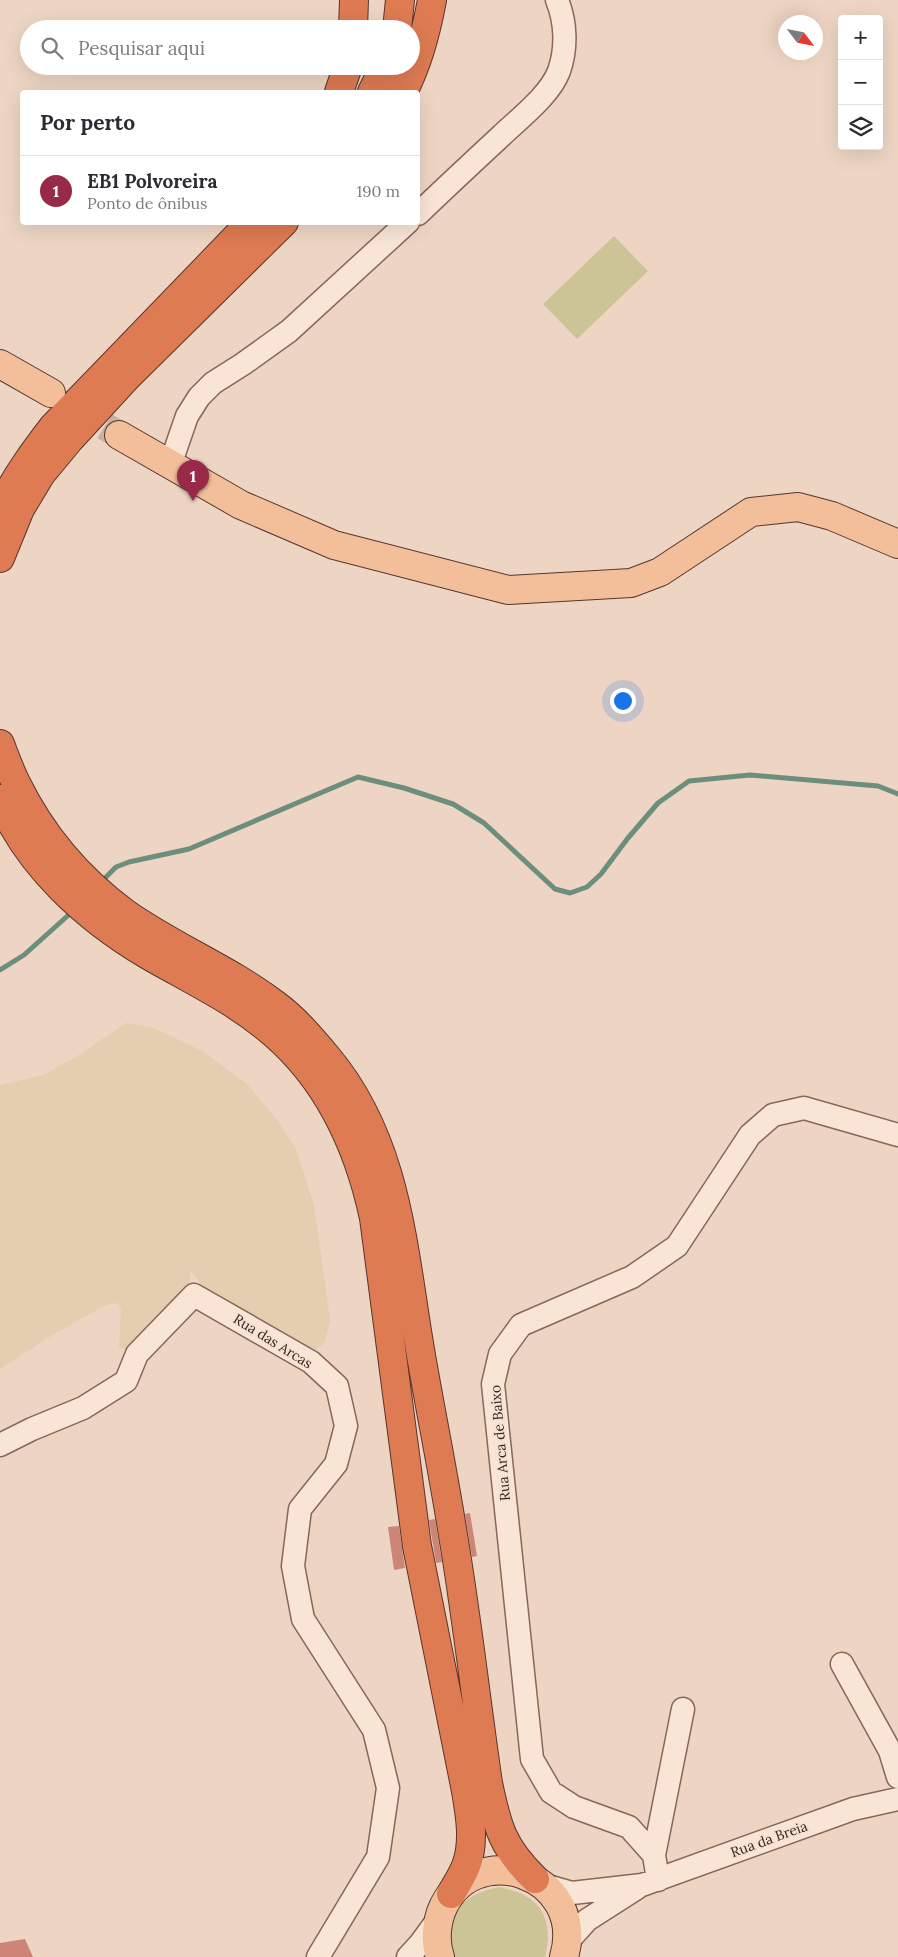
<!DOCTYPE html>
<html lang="pt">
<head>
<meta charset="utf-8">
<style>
  :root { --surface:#fff; --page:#f2f2f3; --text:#2b2b33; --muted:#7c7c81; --line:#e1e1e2; --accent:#982948 }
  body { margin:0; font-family:Lora,serif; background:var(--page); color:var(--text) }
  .controls { position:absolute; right:15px; top:15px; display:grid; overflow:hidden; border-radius:5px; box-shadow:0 5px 20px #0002 }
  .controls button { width:45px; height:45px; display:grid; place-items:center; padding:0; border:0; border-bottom:1px solid var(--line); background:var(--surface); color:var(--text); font:25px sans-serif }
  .compass { position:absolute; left:778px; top:15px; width:45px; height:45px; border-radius:50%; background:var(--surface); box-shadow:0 5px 20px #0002; rotate:122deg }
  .you { position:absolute; left:622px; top:700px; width:18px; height:18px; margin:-12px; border:4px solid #fff; border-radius:50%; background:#1a73e8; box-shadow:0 0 0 8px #1a73e833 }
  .badge { display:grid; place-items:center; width:32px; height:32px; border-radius:50%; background:var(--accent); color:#fff; font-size:16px; font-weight:700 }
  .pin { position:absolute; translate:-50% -41px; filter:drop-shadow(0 1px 2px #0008) }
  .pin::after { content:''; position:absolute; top:26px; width:18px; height:15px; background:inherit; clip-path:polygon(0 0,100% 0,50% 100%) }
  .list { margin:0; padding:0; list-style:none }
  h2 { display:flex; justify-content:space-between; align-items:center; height:65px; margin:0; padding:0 20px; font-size:21px }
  h2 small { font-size:16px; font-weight:400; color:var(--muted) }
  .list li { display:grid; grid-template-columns:32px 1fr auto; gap:15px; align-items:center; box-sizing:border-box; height:70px; padding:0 20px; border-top:1px solid var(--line) }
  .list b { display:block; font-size:19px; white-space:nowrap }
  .list p { margin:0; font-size:16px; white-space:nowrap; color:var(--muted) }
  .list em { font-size:16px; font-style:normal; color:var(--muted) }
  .icon { flex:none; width:28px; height:28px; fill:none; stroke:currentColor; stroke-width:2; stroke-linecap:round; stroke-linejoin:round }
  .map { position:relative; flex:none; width:898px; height:1957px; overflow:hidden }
  .search { position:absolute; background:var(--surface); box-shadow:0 5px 20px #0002; left:20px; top:20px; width:400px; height:55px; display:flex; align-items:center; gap:12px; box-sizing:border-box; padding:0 18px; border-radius:28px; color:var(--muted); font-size:19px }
  .panel { position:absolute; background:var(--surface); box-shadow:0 5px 20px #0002; left:20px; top:90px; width:400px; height:135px; border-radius:5px }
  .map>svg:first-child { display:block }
  .farmland { fill:#e4ceb0 }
  .green { fill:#ccc496 }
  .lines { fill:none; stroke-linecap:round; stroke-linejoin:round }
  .stream { stroke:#6c8f7d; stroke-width:5 }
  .building { fill:#cd8578 }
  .major-tunnel { stroke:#cab1a2; stroke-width:28; stroke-dasharray:28 14; stroke-linecap:butt }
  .minor-casing { stroke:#886659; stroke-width:25 }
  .major-casing { stroke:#56362e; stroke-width:30 }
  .highway-casing { stroke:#56362e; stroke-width:30 }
  .minor { stroke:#f9e5d6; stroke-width:22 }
  .major { stroke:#f2bf9a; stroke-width:28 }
  .highway { stroke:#de7b53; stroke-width:28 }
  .labels { text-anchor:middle; stroke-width:4.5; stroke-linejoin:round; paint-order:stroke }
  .street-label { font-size:14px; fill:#38231e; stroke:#f6e2d2 }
</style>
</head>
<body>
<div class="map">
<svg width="898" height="1957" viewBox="0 0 898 1957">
  <rect width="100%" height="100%" fill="#eed5c3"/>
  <path class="farmland" d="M 126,1023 L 152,1027 L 204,1052 L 247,1084 L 276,1118 L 296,1149 L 314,1205 L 330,1320 L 325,1342 L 314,1352 L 205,1289 L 190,1270 L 190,1285 L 137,1354 L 119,1347 L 121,1310 L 118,1303 L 106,1305 L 51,1336 L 0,1369 L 0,1085 L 43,1075 L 76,1057 Z"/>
  <path class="green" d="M 614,236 L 648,271 L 577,339 L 543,304 Z
    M 499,1887 C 539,1894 555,1917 545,1957 L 452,1957 C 442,1918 460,1894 499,1887 Z"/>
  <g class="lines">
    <path class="stream" d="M 100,883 L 116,867 L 129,862 L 189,849 L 358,777 L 404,788 L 453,804 L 484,823 L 555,889 L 570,893 L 587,887 L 601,874 L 628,838 L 658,803 L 689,781 L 750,775 L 878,786 L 898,794
      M 0,970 L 24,955 L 73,911"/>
  </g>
  <path class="building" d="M 470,1513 L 477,1556 L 472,1557 L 465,1514 Z
    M 435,1519 L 442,1562 L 436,1563 L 429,1520 Z
    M 399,1526 L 405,1568 L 394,1570 L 388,1527 Z
    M 25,1939 L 33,1957 L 0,1957 L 0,1943 Z"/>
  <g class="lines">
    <path class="major-tunnel" d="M 69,404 L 119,435"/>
    <g class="minor-casing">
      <path id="minor" d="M 418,214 C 445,188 473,162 501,136 C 520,118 550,95 559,71 C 567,48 566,22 557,0
        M 170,465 L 187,416 L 199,397 L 213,383 L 243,364 L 289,331 L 408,222
        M 0,1445 L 32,1429 L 83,1408 L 126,1381 L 137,1354 L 194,1295 L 311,1362 L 337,1386 L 346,1426 L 336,1464 L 300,1509 L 293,1566 L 303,1619 L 374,1730 L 388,1788 L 378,1857 L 318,1957
        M 842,1664 L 890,1751 L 898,1777
        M 654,1855 L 683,1709
        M 658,1880 L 654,1855 L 629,1827 L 574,1807 L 551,1792 L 532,1759 L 493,1384 L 500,1354 L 521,1325 L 632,1277 L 677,1246 L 750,1135 L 773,1115 L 804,1108 L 898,1135
        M 544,1885 L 572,1893 L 642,1885 L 853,1809 L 898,1799
        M 568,1941 L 587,1920 L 637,1888
        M 408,1957 L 420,1944 L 439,1918"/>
    </g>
    <g class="major-casing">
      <path id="major" d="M 0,364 L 51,393
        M 119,435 L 241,505 L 334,545 L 508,590 L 631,583 L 660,572 L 751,512 L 798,507 L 832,516 L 898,544
        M 440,1957 C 435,1942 436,1927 441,1912 C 471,1835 588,1874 564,1957"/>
    </g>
    <g class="highway-casing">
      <path id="highway" d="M 353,29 L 354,0
        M 397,29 L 400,0
        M 339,92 L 348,66
        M 372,92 L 385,66
        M 403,92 C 418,63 426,33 432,0
        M 0,509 C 14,479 33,453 53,427 L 251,222
        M 0,558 L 20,509 L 41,474 L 70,439 L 127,377 L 284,222
        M 0,744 C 5,757 10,771 16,783 C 41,834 79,879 125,913 C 173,947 229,969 276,1005 C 295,1019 312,1039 327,1057 C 400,1144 403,1255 422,1361 C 432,1419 444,1477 453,1535 C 467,1618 476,1701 488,1783 C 497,1826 502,1847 535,1879
        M 0,799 C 28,866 87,919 148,955 C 191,980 235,1000 273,1033 C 329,1081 359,1148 374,1218 L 417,1546 L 466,1791 C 470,1815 475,1842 466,1866 C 462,1876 456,1885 451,1894"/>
    </g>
    <use href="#minor" class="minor"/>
    <use href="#major" class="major"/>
    <use href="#highway" class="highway"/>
  </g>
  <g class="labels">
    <g class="street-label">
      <text transform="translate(273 1341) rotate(32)" y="5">Rua das Arcas</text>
      <text transform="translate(500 1443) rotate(-95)" y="5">Rua Arca de Baixo</text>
      <text transform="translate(769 1839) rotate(-20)" y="5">Rua da Breia</text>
    </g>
  </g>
</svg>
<div class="controls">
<button>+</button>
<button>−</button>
<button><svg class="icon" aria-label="layers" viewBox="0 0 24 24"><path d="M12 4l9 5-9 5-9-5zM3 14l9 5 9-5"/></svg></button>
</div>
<svg class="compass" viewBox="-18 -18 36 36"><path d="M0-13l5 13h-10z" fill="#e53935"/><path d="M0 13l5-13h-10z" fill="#7c7c81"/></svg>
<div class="you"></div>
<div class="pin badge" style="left:193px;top:501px">1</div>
<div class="search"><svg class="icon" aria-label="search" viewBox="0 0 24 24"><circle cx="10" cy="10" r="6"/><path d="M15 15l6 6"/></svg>Pesquisar aqui</div>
<section class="panel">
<h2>Por perto<small></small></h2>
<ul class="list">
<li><span class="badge">1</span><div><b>EB1 Polvoreira</b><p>Ponto de ônibus</p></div><em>190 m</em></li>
</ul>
</section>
</div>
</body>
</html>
